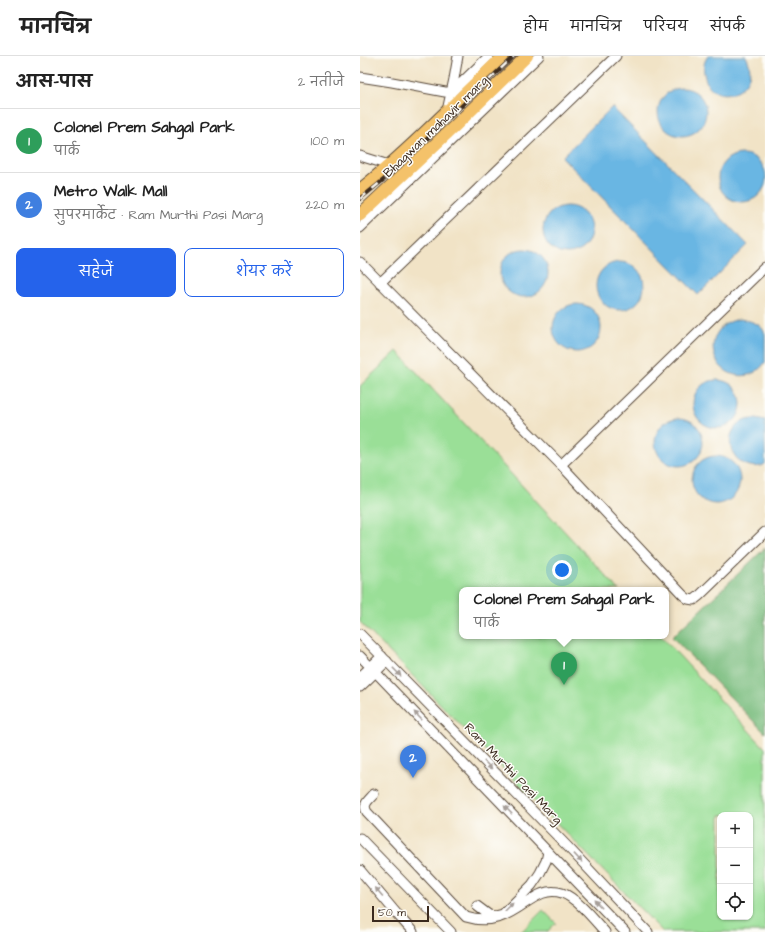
<!DOCTYPE html>
<html lang="hi">
<head>
<meta charset="utf-8">
<style>
  :root { --surface:#fff; --page:#f2f2f2; --text:#222; --muted:#767676; --line:#e0e0e0; --accent:#2563eb }
  body { margin:0; font-family:"Architects Daughter","Playpen Sans Deva",sans-serif; background:var(--page); color:var(--text) }
  .controls { position:absolute; right:12px; bottom:12px; display:grid; overflow:hidden; border-radius:8px; box-shadow:0 1px 3px #0004 }
  .controls button { width:36px; height:36px; display:grid; place-items:center; padding:0; border:0; border-bottom:1px solid var(--line); background:var(--surface); color:var(--text); font:20px sans-serif }
  .scale { position:absolute; left:12px; bottom:10px; width:57px; box-sizing:border-box; padding-left:4px; border:2px solid #3b2a1e; border-top:0; font-size:11px; line-height:14px; white-space:nowrap; color:#3b2a1e; -webkit-text-stroke:3px #fdfcf7; paint-order:stroke }
  .you { position:absolute; left:202px; top:514px; width:14px; height:14px; margin:-10px; border:3px solid #fff; border-radius:50%; background:#1a73e8; box-shadow:0 0 0 6px #1a73e833 }
  .badge { display:grid; place-items:center; width:26px; height:26px; border-radius:50%; background:var(--accent); color:#fff; font-size:13px; font-weight:700 }
  .pin { position:absolute; translate:-50% -33px; filter:drop-shadow(0 1px 2px #0008) }
  .pin::after { content:''; position:absolute; top:21px; width:14px; height:12px; background:inherit; clip-path:polygon(0 0,100% 0,50% 100%) }
  .popup { position:absolute; left:99px; top:531px; width:210px; height:52px; box-sizing:border-box; display:grid; place-content:center; border-radius:8px; background:var(--surface); filter:drop-shadow(0 1px 3px #0005); font-size:13px; white-space:nowrap; color:var(--muted) }
  .popup b { font-size:15px; color:var(--text) }
  .popup::after { content:''; position:absolute; left:50%; top:100%; margin-left:-8px; border:8px solid transparent; border-top-color:var(--surface) }
  .list { margin:0; padding:0; list-style:none }
  h2 { display:flex; justify-content:space-between; align-items:center; height:52px; margin:0; padding:0 16px; font-size:17px }
  h2 small { font-size:13px; font-weight:400; color:var(--muted) }
  .list li { display:grid; grid-template-columns:26px 1fr auto; gap:12px; align-items:center; box-sizing:border-box; height:64px; padding:0 16px; border-top:1px solid var(--line) }
  .list b { display:block; font-size:15px; white-space:nowrap }
  .list p { margin:0; font-size:13px; white-space:nowrap; color:var(--muted) }
  .list em { font-size:13px; font-style:normal; color:var(--muted) }
  .actions { display:flex; gap:8px; padding:12px 16px }
  .actions a { flex:1; padding:9px 0; border:1px solid var(--accent); border-radius:8px; text-align:center; font-size:14px; color:var(--accent) }
  .actions .main { background:var(--accent); color:#fff }
  .icon { flex:none; width:22px; height:22px; fill:none; stroke:currentColor; stroke-width:2; stroke-linecap:round; stroke-linejoin:round }
  .map { position:relative; flex:none; width:405px; height:876px; overflow:hidden }
  header { display:flex; align-items:center; gap:24px; box-sizing:border-box; height:56px; padding:0 20px; background:var(--surface); border-bottom:1px solid var(--line) }
  header strong { font-size:19px }
  nav { display:flex; gap:22px; margin-inline-start:auto; font-size:14px }
  main { display:flex }
  aside { flex:1; background:var(--surface) }
  .map>svg:first-child { display:block }
  .green { fill:#9adf97; stroke:#6a845a; fill-rule:evenodd }
  .forest { fill:#7bbe80; stroke:#5b744f }
  .water { fill:#69b6e3; stroke:#527080 }
  .lines { fill:none; stroke-linecap:round; stroke-linejoin:round }
  .minor-casing { stroke:#564637; stroke-width:11 }
  .major-casing { stroke:#564637; stroke-width:14 }
  .minor { stroke:#fff; stroke-width:9 }
  .major { stroke:#f4c26a; stroke-width:12 }
  .rail-casing { stroke:#3b2a1e; stroke-width:4 }
  .rail { stroke:#fdfcf7; stroke-width:2.5; stroke-dasharray:8; stroke-linecap:butt }
  .oneway { fill:#a79f9a }
  .labels { text-anchor:middle; stroke-width:3; stroke-linejoin:round; paint-order:stroke }
  .street-label { font-size:13px; fill:#3b2a1e; stroke:#fdfcf7 }
</style>
</head>
<body>
<header>
<strong>मानचित्र</strong>
<nav><a>होम</a><a>मानचित्र</a><a>परिचय</a><a>संपर्क</a></nav>
</header>
<main>
<aside>
<h2>आस-पास<small>2 नतीजे</small></h2>
<ul class="list">
<li><span class="badge" style="background:#2e9e5b">1</span><div><b>Colonel Prem Sahgal Park</b><p>पार्क</p></div><em>100 m</em></li>
<li><span class="badge" style="background:#3f7fe0">2</span><div><b>Metro Walk Mall</b><p>सुपरमार्केट · Ram Murthi Pasi Marg</p></div><em>220 m</em></li>
</ul>
<div class="actions"><a class="main">सहेजें</a><a>शेयर करें</a></div>
</aside>
<div class="map">
<svg width="405" height="876" viewBox="0 0 405 876">
  <rect width="100%" height="100%" fill="#fdfcf7"/>
  <filter id="ink" filterUnits="userSpaceOnUse"><feTurbulence type="fractalNoise" baseFrequency=".025" numOctaves="2"/><feDisplacementMap in="SourceGraphic" scale="8" xChannelSelector="R" yChannelSelector="G"/><feConvolveMatrix kernelMatrix="1 2 1 2 8 2 1 2 1" color-interpolation-filters="sRGB"/></filter>
  <filter id="wash" filterUnits="userSpaceOnUse"><feTurbulence type="fractalNoise" baseFrequency=".012" numOctaves="4" result="noise"/><feDisplacementMap in="SourceGraphic" scale="16" xChannelSelector="R" yChannelSelector="G"/><feGaussianBlur stdDeviation="0.9" result="paint"/><feColorMatrix in="noise" values="0 0 0 0 0 0 0 0 0 0 0 0 0 0 0 0 0 1.4 0 .05"/><feComposite in="paint" operator="in"/></filter>
  <g filter="url(#wash)">
    <rect width="100%" height="100%" fill="#f1e3c6"/>
    <path class="green" d="M 37,295 L 259,534 L 102,534 L 102,580 L 301,580 L 405,692 L 405,876 L 303,876 L 0,566 L 0,330 ZM 360,759 L 390,759 L 390,861 L 360,861 Z
      M 183,854 L 196,867 L 187,876 L 161,876 Z"/>
    <path class="forest" d="M 405,492 L 405,677 L 312,581 Z"/>
    <path class="water" d="M 348,0 L 386,0 C 405,36 349,55 344,17 C 343,11 344,5 348,0 Z
      M298 56a24 24 0 1 1 48 0a24 24 0 1 1-48 0Z
      M 252,51 L 388,189 L 338,239 L 202,101 Z
      M358 122a24 24 0 1 1 48 0a24 24 0 1 1-48 0Z
      M183 174a24 24 0 1 1 48 0a24 24 0 1 1-48 0Z
      M140 217a24 24 0 1 1 48 0a24 24 0 1 1-48 0Z
      M236 230a24 24 0 1 1 48 0a24 24 0 1 1-48 0Z
      M193 272a24 24 0 1 1 48 0a24 24 0 1 1-48 0Z
      M 379,263 C 388,264 402,267 405,278 C 405,283 405,300 405,306 C 401,313 395,317 388,319 C 362,325 342,294 360,273 C 365,267 372,265 379,263 Z
      M333 348a24 24 0 1 1 48 0a24 24 0 1 1-48 0Z
      M295 386a24 24 0 1 1 48 0a24 24 0 1 1-48 0Z
      M 396,363 L 405,365 L 405,408 C 401,411 395,411 390,410 C 366,404 363,372 386,364 C 389,363 393,363 396,363 Z
      M332 424a24 24 0 1 1 48 0a24 24 0 1 1-48 0Z"/>
  </g>
  <g filter="url(#ink)">
    <g class="lines">
      <g class="minor-casing">
        <path id="minor" d="M 0,21 L 32,26 L 85,36 L 92,36 L 129,0
          M 87,55 L 94,23 L 98,0
          M 0,100 L 29,109
          M 0,172 L 179,0
          M 0,206 L 201,409 L 323,539 L 328,543 L 334,544 L 339,540 L 405,476
          M 20,227 L 256,0
          M 201,409 L 405,211
          M 0,578 L 207,790 L 288,876
          M 0,600 L 265,876
          M 0,621 L 22,600
          M 0,631 L 27,605
          M 14,738 C 9,744 2,748 7,756 L 106,861 C 155,876 170,826 202,837 C 217,842 234,864 245,876
          M 0,782 L 91,876
          M 0,814 L 37,858 L 53,876
          M 117,850 L 129,859 L 135,860 L 143,858 L 172,829 L 180,817 L 186,805 L 188,796"/>
      </g>
      <g class="major-casing">
        <path id="major" d="M 0,134 C 51,93 96,45 144,0
          M 0,159 L 96,69 L 167,0"/>
      </g>
      <use href="#minor" class="minor"/>
      <use href="#major" class="major"/>
      <g class="rail-casing">
        <path id="rail" d="M 0,143 L 27,121 L 154,0"/>
      </g>
      <use href="#rail" class="rail"/>
    </g>
    <defs><path id="oneway-solid" d="M-6-.8H1V-3.2L6.5 0L1 3.2V.8H-6Z"/></defs>
    <g class="oneway">
      <use href="#oneway-solid" transform="translate(37 616) rotate(46)"/>
      <use href="#oneway-solid" transform="translate(58 660) rotate(-134)"/>
      <use href="#oneway-solid" transform="translate(128 709) rotate(46)"/>
      <use href="#oneway-solid" transform="translate(148 754) rotate(-134)"/>
      <use href="#oneway-solid" transform="translate(218 802) rotate(47)"/>
      <use href="#oneway-solid" transform="translate(19 836) rotate(-130)"/>
      <use href="#oneway-solid" transform="translate(238 848) rotate(-134)"/>
      <use href="#oneway-solid" transform="translate(149 851) rotate(-45)"/>
    </g>
  </g>
  <g class="labels">
    <g class="street-label">
      <text transform="translate(75 70) rotate(-44)" y="5">Bhagwan mahavir marg</text>
      <text transform="translate(154 717) rotate(46)" y="5">Ram Murthi Pasi Marg</text>
    </g>
  </g>
</svg>
<div class="controls">
<button>+</button>
<button>−</button>
<button><svg class="icon" aria-label="locate" viewBox="0 0 24 24"><circle cx="12" cy="12" r="6"/><path d="M12 2v4M12 18v4M2 12h4M18 12h4"/></svg></button>
</div>
<div class="scale">50 m</div>
<div class="you"></div>
<div class="pin badge" style="left:204px;top:629px;background:#2e9e5b">1</div>
<div class="popup"><b>Colonel Prem Sahgal Park</b>पार्क</div>
<div class="pin badge" style="left:53px;top:722px;background:#3f7fe0">2</div>
</div>
</main>
</body>
</html>
